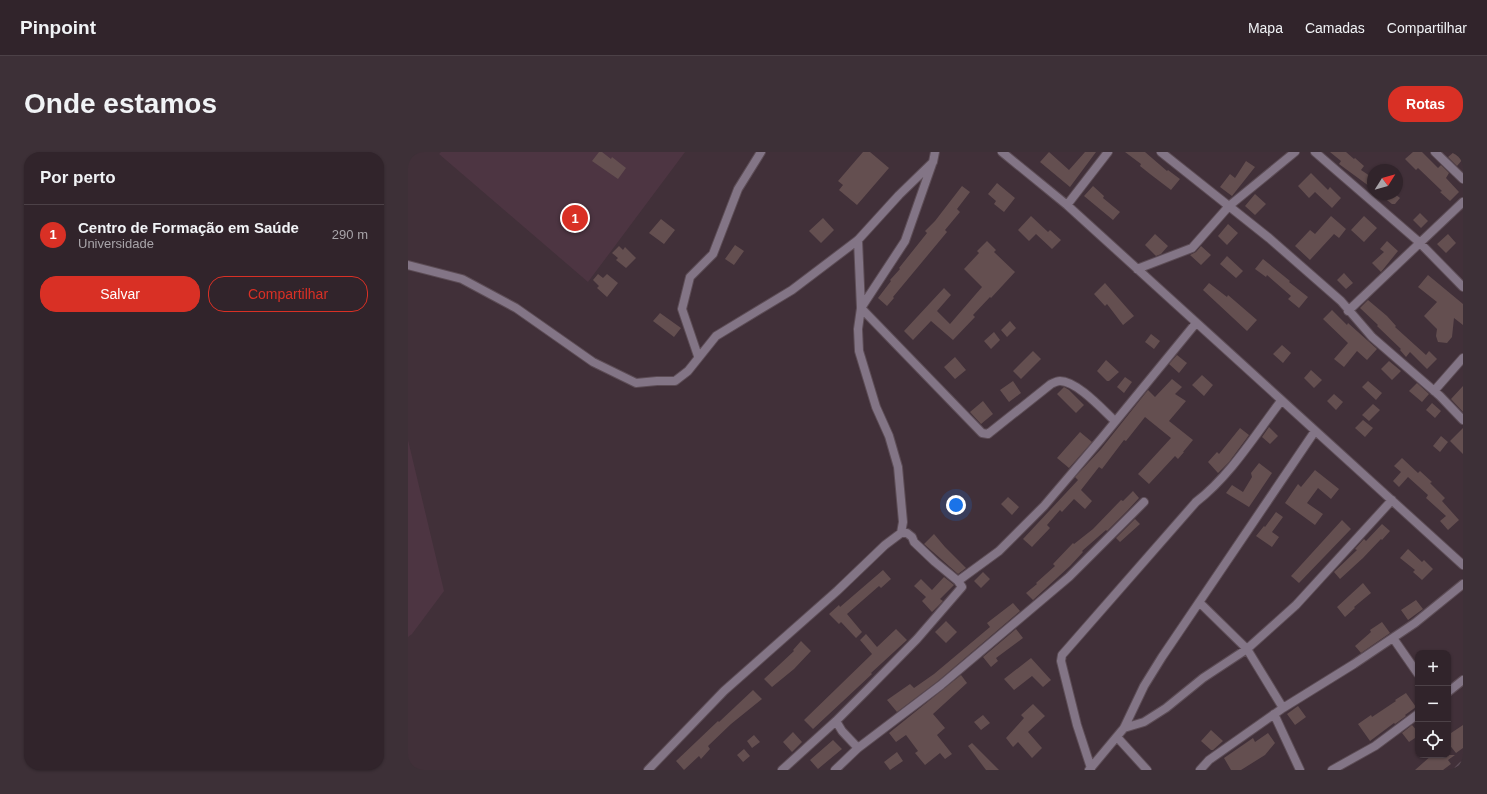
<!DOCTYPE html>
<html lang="pt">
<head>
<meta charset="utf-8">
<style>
  :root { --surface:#31242b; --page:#3d3037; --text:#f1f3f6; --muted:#a8a4a9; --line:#4c4147; --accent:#d93025 }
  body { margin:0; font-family:Arial,sans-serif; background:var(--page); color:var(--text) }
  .controls { position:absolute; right:12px; bottom:12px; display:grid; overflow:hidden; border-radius:8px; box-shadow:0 1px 3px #0004 }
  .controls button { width:36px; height:36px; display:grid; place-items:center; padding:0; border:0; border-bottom:1px solid var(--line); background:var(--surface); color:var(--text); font:20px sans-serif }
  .compass { position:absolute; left:959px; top:12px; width:36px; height:36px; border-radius:50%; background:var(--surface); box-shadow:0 1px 3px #0004; rotate:53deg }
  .you { position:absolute; left:548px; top:353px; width:14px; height:14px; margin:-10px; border:3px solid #fff; border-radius:50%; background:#1a73e8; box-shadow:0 0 0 6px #1a73e833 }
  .badge { display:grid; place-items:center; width:26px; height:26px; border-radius:50%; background:var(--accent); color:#fff; font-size:13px; font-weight:700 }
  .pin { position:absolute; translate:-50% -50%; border:2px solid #fff; box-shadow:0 1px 4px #0006 }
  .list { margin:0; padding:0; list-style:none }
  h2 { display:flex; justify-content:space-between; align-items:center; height:52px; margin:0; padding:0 16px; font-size:17px }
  h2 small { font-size:13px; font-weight:400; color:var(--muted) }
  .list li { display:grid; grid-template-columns:26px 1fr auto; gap:12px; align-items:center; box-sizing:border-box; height:60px; padding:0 16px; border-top:1px solid var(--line) }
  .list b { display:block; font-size:15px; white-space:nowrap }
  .list p { margin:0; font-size:13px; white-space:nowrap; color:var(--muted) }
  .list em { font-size:13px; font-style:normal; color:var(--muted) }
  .actions { display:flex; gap:8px; padding:12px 16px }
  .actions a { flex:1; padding:9px 0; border:1px solid var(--accent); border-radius:16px; text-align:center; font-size:14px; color:var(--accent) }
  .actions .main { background:var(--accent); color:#fff }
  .icon { flex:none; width:22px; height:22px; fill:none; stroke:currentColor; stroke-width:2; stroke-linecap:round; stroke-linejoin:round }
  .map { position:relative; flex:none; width:1055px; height:618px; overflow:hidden; border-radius:16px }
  header { display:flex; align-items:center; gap:24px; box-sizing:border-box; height:56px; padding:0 20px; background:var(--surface); border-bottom:1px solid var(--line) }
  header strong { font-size:19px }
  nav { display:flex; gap:22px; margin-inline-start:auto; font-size:14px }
  .intro { display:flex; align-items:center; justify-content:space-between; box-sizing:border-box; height:96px; padding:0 24px }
  h1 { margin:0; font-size:28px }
  .button { padding:10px 18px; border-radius:16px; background:var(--accent); color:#fff; font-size:14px; font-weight:700 }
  main { display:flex; gap:24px; padding:0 24px }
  aside { flex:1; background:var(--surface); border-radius:16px; box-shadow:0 1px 3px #0004 }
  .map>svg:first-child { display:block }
  .built { fill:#4d3542 }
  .building { fill:#644f50 }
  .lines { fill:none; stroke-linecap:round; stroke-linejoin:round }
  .minor-casing { stroke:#5c4c55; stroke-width:10 }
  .minor { stroke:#837586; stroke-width:8 }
</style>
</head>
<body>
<header>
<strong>Pinpoint</strong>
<nav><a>Mapa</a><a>Camadas</a><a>Compartilhar</a></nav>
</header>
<div class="intro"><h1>Onde estamos</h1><a class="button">Rotas</a></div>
<main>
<aside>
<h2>Por perto<small></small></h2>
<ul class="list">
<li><span class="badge">1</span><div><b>Centro de Formação em Saúde</b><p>Universidade</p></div><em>290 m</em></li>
</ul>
<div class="actions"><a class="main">Salvar</a><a>Compartilhar</a></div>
</aside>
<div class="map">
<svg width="1055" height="618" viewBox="0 0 1055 618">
  <rect width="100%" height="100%" fill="#413039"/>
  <path class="built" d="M 33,0 L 277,0 L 180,130 L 31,2 Z
    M 0,288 L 36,439 L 4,482 L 0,485 Z"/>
  <path class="building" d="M 191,0 L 194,0 L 203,7 L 204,5 L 218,16 L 210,27 L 184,9 Z
    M 455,0 L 462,0 L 481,16 L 449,53 L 431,38 L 435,33 L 430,29 Z
    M 641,0 L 661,18 L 677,0 L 688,0 L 662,35 L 632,10 Z
    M 717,0 L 737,0 L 759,19 L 760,18 L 772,27 L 763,38 L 742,22 L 732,14 L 733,12 Z
    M 922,0 L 938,0 L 946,7 L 947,6 L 956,14 L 953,18 L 965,26 L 965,37 L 931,12 L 933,9 Z
    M 1005,0 L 1014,0 L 1030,16 L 1033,13 L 1041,21 L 1038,26 L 1051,40 L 1042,49 L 1032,40 L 1034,39 L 1010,16 L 1008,18 L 997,7 Z
    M 1046,0 L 1050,0 L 1055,5 L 1055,7 L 1049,14 L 1040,5 Z
    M 838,9 L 847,15 L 824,44 L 812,35 L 822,22 L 827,26 Z
    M 903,21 L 920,38 L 922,35 L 933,46 L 924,56 L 907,40 L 901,46 L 890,34 Z
    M 589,31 L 607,46 L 596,60 L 586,52 L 588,49 L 580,42 Z
    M 554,34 L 562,40 L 549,57 L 552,60 L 537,78 L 539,80 L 485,145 L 486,146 L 479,154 L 470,146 L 483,129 L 482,128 L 492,117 L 491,116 L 519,81 L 517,79 L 527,69 Z
    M 685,34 L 696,44 L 695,46 L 712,60 L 705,68 L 676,44 Z
    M 847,42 L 858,52 L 847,63 L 837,54 Z
    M 971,42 L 987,42 L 992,46 L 987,52 L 984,52 Z
    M 1012,61 L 1020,69 L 1013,76 L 1005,68 Z
    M 623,64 L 640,80 L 642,78 L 653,88 L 644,97 L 628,82 L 621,89 L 610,78 Z
    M 923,64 L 938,77 L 931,86 L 926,82 L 902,108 L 887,94 L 902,78 L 907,82 Z
    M 956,64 L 969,76 L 956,90 L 943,78 Z
    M 415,66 L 426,78 L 413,91 L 401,79 Z
    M 253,67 L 267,78 L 256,92 L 241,81 Z
    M 820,72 L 830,81 L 819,93 L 810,84 Z
    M 747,82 L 760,94 L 753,102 L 748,104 L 737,93 Z
    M 1040,82 L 1048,91 L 1038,101 L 1029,92 Z
    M 579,89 L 588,98 L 586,100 L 607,120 L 583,146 L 582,145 L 565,163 L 567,165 L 545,188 L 523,169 L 505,188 L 496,179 L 536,136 L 543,143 L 529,159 L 542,172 L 574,135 L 556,117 L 571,101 L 569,99 Z
    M 979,89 L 990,99 L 973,120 L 964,111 L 976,100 L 972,97 Z
    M 327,93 L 336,99 L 326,113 L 317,107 Z
    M 211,94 L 215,98 L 217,95 L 228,106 L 218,116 L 208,108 L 210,106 L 204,101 Z
    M 793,94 L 803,103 L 793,113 L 782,103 L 788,100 Z
    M 819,104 L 835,119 L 828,126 L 812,112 Z
    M 855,107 L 882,129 L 881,130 L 900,145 L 891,156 L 880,147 L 883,144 L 859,123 L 858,125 L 847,117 Z
    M 936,121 L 945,131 L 938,137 L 929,128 Z
    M 190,122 L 195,126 L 199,122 L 210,131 L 199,145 L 189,136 L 191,134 L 185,128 Z
    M 1020,123 L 1055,152 L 1055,173 L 1046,166 L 1044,185 L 1039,191 L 1030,190 L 1028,184 L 1029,177 L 1016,164 L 1029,150 L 1010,135 Z
    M 697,131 L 726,164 L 715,173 L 699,152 L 697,154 L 686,142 Z
    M 801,131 L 819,145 L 820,143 L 849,168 L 839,179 L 795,138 Z
    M 960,148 L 979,164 L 988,174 L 987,175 L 1018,203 L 1021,199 L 1029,207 L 1019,217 L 1002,200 L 998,205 L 992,198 L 993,197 L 969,174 L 970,173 L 952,156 Z
    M 924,158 L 939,173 L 940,171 L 969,197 L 959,208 L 949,199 L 936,215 L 926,207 L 940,191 L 915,167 Z
    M 252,161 L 273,176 L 266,185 L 245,169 Z
    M 602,169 L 608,176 L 599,185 L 593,178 Z
    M 586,180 L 592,188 L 583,197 L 576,189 Z
    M 743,182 L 752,189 L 746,197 L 737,190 Z
    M 874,193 L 883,201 L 875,211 L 865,202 Z
    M 625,199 L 633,207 L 613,227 L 605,219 Z
    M 769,203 L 779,211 L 771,221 L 761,212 Z
    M 547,205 L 558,218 L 547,227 L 536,215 Z
    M 698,208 L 711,220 L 701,229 L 699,229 L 689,219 Z
    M 981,209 L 993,219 L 984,228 L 973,217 Z
    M 903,218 L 914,228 L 906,236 L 896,226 Z
    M 794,223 L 805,233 L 796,244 L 784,233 Z
    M 717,225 L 724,230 L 716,241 L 709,235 Z
    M 764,227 L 774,235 L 767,242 L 778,249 L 761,269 L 785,288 L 775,300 L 776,300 L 770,307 L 767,304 L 741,332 L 730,322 L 763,286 L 737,265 L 718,289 L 716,288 L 694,317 L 691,315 L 673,338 L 684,349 L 677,357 L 666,347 L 654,360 L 652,358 L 639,373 L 642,376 L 624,395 L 615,387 L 670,328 L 667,325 L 693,297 L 740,238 L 747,245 Z
    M 605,229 L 613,241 L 601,250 L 592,238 Z
    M 960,229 L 974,241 L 968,248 L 954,235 Z
    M 1009,231 L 1021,242 L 1014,250 L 1001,239 Z
    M 1055,234 L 1055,260 L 1043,247 Z
    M 656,235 L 661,238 L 676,253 L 668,261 L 649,242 Z
    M 926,242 L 935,250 L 928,258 L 919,249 Z
    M 575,249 L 585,262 L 573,272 L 562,260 Z
    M 1024,251 L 1033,259 L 1027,266 L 1018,258 Z
    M 965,252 L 972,258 L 961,269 L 954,263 Z
    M 955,268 L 965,276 L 957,285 L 947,276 Z
    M 861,275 L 870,284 L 862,292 L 854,285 Z
    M 832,276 L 841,283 L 821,310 L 810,321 L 800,310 L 809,300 L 811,302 Z
    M 1055,276 L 1055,302 L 1042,289 Z
    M 672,280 L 684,290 L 661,316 L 649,306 Z
    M 1033,284 L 1040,290 L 1032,300 L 1025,294 Z
    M 994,306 L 1010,321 L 1012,319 L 1024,330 L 1022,331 L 1037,346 L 1034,349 L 1051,368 L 1040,378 L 1032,369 L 1038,364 L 1018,346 L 1020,343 L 1000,325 L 991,335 L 985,329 L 993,320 L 986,314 Z
    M 851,311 L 864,321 L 841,355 L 818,341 L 824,333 L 835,340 L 844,325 L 843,321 Z
    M 907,318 L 931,337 L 923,347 L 910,336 L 899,351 L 915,362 L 907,373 L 877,351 L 890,332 L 893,335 Z
    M 725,339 L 731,346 L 719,359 L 699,379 L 698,378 L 674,399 L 675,400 L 662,414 L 625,448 L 618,441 L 629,432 L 628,431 L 647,414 L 645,412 L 665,391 L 666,392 L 685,377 L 713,348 L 715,349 Z
    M 600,345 L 611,355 L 604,363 L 593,352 Z
    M 868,360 L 875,365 L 864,380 L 871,385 L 864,395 L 848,384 L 856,374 L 857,375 Z
    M 727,367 L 732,372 L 712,390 L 708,386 Z
    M 934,368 L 943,377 L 891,431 L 883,424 Z
    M 974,372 L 982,379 L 974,388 L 973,387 L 955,406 L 932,427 L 926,420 L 949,398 L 947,397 L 956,387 L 958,389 Z
    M 526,382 L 537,395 L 558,416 L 550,422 L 516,392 Z
    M 1000,397 L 1014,410 L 1016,408 L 1025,417 L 1014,428 L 1005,420 L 1007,418 L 992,406 Z
    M 475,418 L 483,427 L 473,436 L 471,434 L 439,462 L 454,480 L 448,486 L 433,470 L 431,472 L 421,462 L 431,453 L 432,455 Z
    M 575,420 L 582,427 L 573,436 L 566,429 Z
    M 536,425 L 546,433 L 532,447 L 535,449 L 524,460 L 514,449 L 518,445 L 506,434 L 513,427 L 524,438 Z
    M 955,431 L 963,441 L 946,455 L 947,456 L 937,465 L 929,455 Z
    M 1008,448 L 1015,457 L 1000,468 L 993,458 Z
    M 605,451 L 612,459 L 530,529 L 489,560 L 479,548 L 502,532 L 506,536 L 526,522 L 582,475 L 579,471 Z
    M 538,469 L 549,480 L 538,491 L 527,480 Z
    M 974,470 L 982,481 L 953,501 L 947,494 L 963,480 L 962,478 Z
    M 488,477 L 499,488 L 463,521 L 464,522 L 405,577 L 396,568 L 464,502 L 452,488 L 458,482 L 469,495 Z
    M 608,477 L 615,486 L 588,506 L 590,509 L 583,515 L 575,505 Z
    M 393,489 L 403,499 L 386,517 L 364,535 L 356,527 L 386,499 L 385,498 Z
    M 623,506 L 643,528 L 635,535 L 624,524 L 606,538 L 596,527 Z
    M 553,523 L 559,531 L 525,562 L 537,576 L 529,583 L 544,602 L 537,607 L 532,601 L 517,613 L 507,601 L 510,599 L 498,583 L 488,590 L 481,581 Z
    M 345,538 L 354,547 L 323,572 L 300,594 L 302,597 L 293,607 L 291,604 L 276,618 L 268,609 L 310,569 L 311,570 Z
    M 998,541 L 1008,555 L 997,563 L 998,564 L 987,572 L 986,571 L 962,589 L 950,572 L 963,563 L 964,565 L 988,549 L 987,548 Z
    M 625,552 L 637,564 L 620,580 L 634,596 L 624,606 L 610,590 L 605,595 L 598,586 L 616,566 L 613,563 Z
    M 890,554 L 898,565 L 887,573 L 879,562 Z
    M 575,563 L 582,571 L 573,578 L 566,570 Z
    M 1004,573 L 1010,580 L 1010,584 L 1001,590 L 994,581 Z
    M 1055,573 L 1055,596 L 1048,601 L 1040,591 L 1040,583 Z
    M 803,578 L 815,589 L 805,598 L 803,598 L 793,589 Z
    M 385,580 L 394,590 L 384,600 L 375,590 Z
    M 860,581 L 867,591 L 857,603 L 833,618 L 823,618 L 816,606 L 845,586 L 847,590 Z
    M 346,583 L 352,590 L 344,596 L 339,589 Z
    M 425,588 L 434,597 L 410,617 L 402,608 Z
    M 564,591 L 591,618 L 578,618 L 560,594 Z
    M 336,597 L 342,604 L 335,610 L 329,603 Z
    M 489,600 L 495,609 L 482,618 L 476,610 Z
    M 1024,603 L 1047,603 L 1040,608 L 1043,612 L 1035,618 L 1007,618 Z"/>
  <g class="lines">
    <g class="minor-casing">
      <path id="minor" d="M 594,0 L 659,53 L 1055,413
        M 753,0 L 861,86 L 933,149 L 964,185 L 1032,244 L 1055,268
        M 907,0 L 1011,90 L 1055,135
        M 1027,0 L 1055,27
        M 524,12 L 497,89 L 453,156 L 574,281 L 580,282 L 643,232 C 645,231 649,229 652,229 C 669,229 695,258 707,269
        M 659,53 L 700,0
        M 450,88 L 453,156 L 450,177 L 451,199 L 468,255 L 481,284 L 490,315 L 495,370 L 493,381
        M 0,113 L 54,127 L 108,156 L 185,210 L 228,231 L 249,229 L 267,229 L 280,219 L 308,184 L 384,138 L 450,88 L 491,43 L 525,10 L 527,0
        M 729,117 L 784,96 L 821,54 L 887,0
        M 940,159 L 1055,50
        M 290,204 L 274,157 L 282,125 L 305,102 L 330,37 L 353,0
        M 1026,239 L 1055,206
        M 792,451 L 839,497 L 875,556
        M 985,486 L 1010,522
        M 1040,540 L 1055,528
        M 866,562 L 892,618
        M 716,576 L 736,570 L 758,556 L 795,526 L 839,497 L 888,453 L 984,348
        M 709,585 L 739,618
        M 450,596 L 533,533 L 661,425 L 736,350
        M 683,616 L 669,573 L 653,509 L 654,503 L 788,350 C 823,323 847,283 873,249
        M 240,618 L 316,539 L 429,439 L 477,393 L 493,381 L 499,381 L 504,385 L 506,390 L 527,410 L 550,429
        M 374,618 L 428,569 L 458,539 L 509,487 L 554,435 L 550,429 L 591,399 L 636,354 L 693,287 L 788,171
        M 427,618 L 450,596 L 434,579 L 428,569
        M 681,618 L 716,576 L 736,534 L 754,505 L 907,279
        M 792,618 L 801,608 L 875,556 L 946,512 L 1007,471 L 1055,432
        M 924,618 L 967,594 L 1010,562
        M 1051,618 L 1055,614"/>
    </g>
    <use href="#minor" class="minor"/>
  </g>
</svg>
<div class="controls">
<button>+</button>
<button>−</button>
<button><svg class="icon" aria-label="locate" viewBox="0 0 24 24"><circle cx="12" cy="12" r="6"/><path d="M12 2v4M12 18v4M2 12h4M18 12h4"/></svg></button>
</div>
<svg class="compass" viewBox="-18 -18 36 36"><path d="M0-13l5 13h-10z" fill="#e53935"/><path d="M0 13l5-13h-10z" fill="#a8a4a9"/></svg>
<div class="you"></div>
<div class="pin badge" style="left:167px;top:66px">1</div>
</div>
</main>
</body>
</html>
